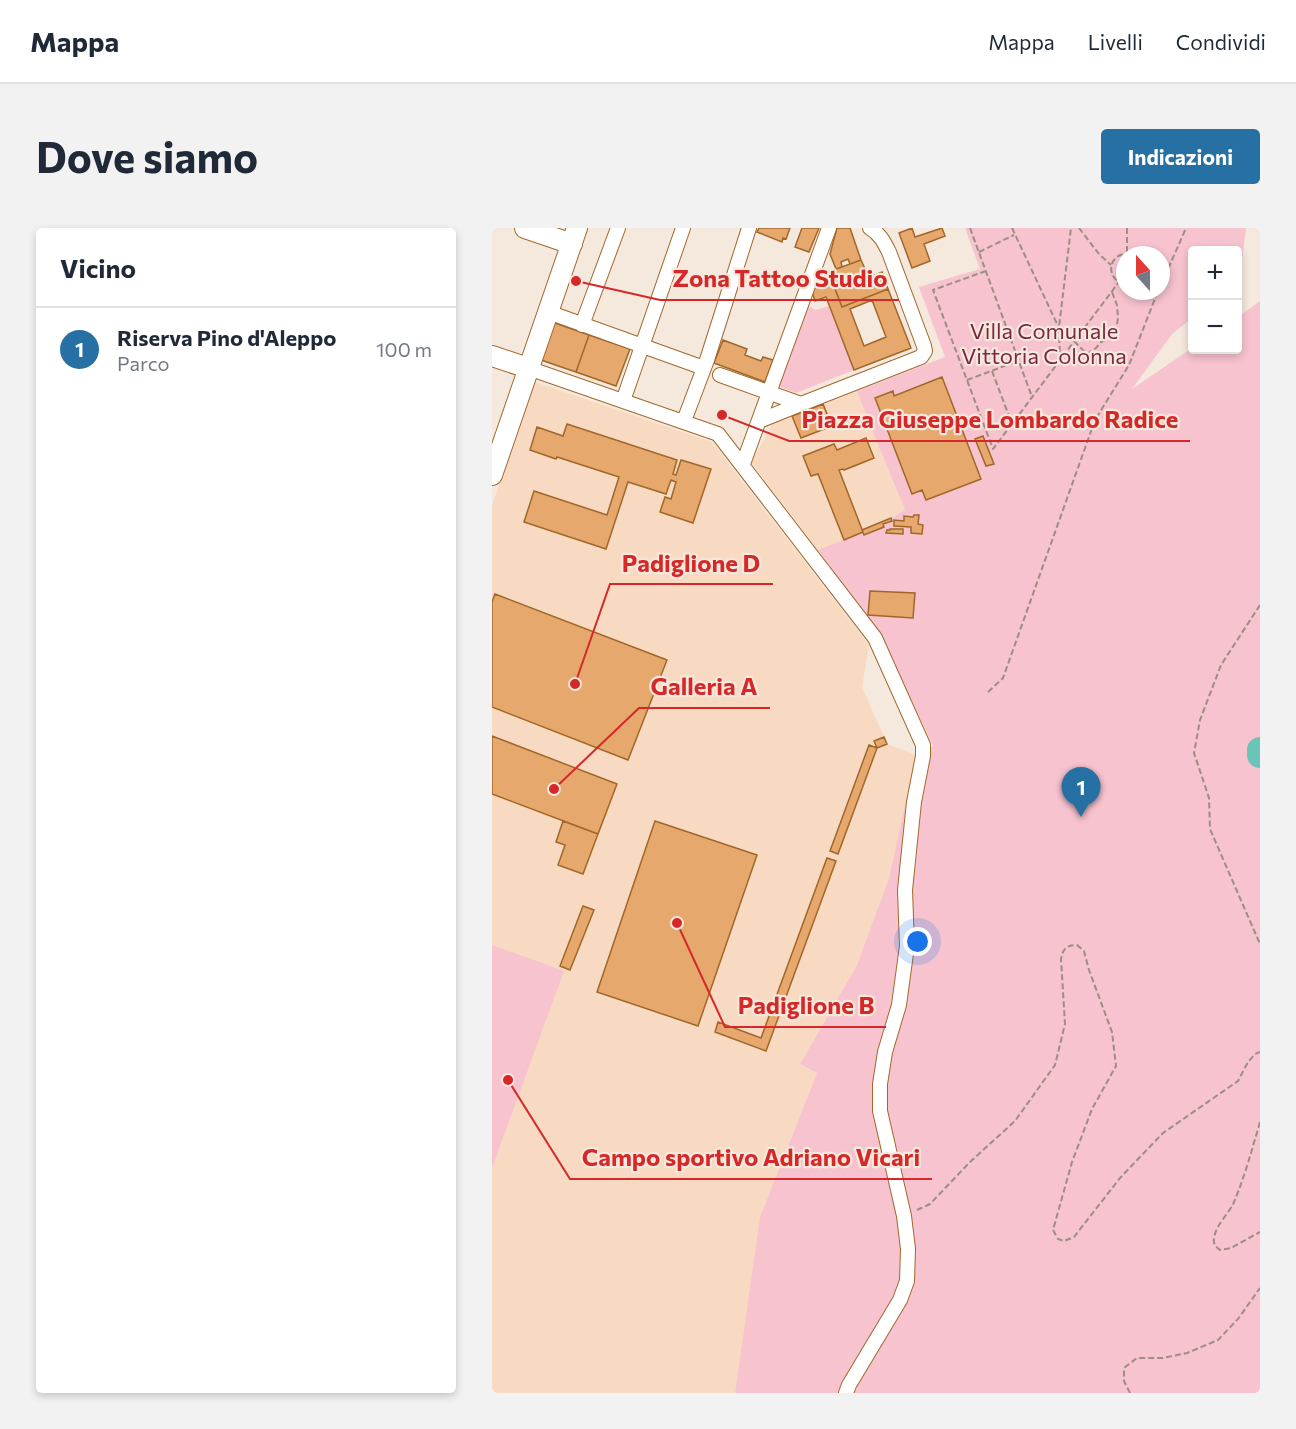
<!DOCTYPE html>
<html lang="it">
<head>
<meta charset="utf-8">
<style>
  :root { --surface:#fff; --page:#f2f2f3; --text:#1f2937; --muted:#747a83; --line:#e0e1e3; --accent:#2770a4 }
  body { margin:0; font-family:Commissioner,sans-serif; background:var(--page); color:var(--text) }
  .controls { position:absolute; right:18px; top:18px; display:grid; overflow:hidden; border-radius:6px; box-shadow:0 3px 9px #0003 }
  .controls button { width:54px; height:54px; display:grid; place-items:center; padding:0; border:0; border-bottom:2px solid var(--line); background:var(--surface); color:var(--text); font:30px sans-serif }
  .compass { position:absolute; left:624px; top:18px; width:54px; height:54px; border-radius:50%; background:var(--surface); box-shadow:0 3px 9px #0003; rotate:339deg }
  .you { position:absolute; left:426px; top:714px; width:21px; height:21px; margin:-15px; border:4px solid #fff; border-radius:50%; background:#1a73e8; box-shadow:0 0 0 9px #1a73e833 }
  .badge { display:grid; place-items:center; width:39px; height:39px; border-radius:50%; background:var(--accent); color:#fff; font-size:20px; font-weight:700 }
  .pin { position:absolute; translate:-50% -50px; filter:drop-shadow(0 2px 3px #0008) }
  .pin::after { content:''; position:absolute; top:32px; width:21px; height:18px; background:inherit; clip-path:polygon(0 0,100% 0,50% 100%) }
  .list { margin:0; padding:0; list-style:none }
  h2 { display:flex; justify-content:space-between; align-items:center; height:78px; margin:0; padding:0 24px; font-size:26px }
  h2 small { font-size:20px; font-weight:400; color:var(--muted) }
  .list li { display:grid; grid-template-columns:39px 1fr auto; gap:18px; align-items:center; box-sizing:border-box; height:84px; padding:0 24px; border-top:2px solid var(--line) }
  .list b { display:block; font-size:22px; white-space:nowrap }
  .list p { margin:0; font-size:20px; white-space:nowrap; color:var(--muted) }
  .list em { font-size:20px; font-style:normal; color:var(--muted) }
  .map { position:relative; flex:none; width:768px; height:1165px; overflow:hidden; border-radius:6px }
  header { display:flex; align-items:center; gap:36px; box-sizing:border-box; height:84px; padding:0 30px; background:var(--surface); border-bottom:2px solid var(--line) }
  header strong { font-size:28px }
  nav { display:flex; gap:33px; margin-inline-start:auto; font-size:21px }
  .intro { display:flex; align-items:center; justify-content:space-between; box-sizing:border-box; height:144px; padding:0 36px }
  h1 { margin:0; font-size:42px }
  .button { padding:15px 27px; border-radius:6px; background:var(--accent); color:#fff; font-size:21px; font-weight:700 }
  main { display:flex; gap:36px; padding:0 36px }
  aside { flex:1; background:var(--surface); border-radius:6px; box-shadow:0 3px 9px #0003 }
  .map>svg:first-child { display:block }
  .built { fill:#f7dac1 }
  .green { fill:#f7c3cf; fill-rule:evenodd }
  .lines { fill:none; stroke-linecap:round; stroke-linejoin:round }
  .river { stroke:#6bc4b8; stroke-width:26 }
  .building { fill:#e6a86c; stroke:#a16729; stroke-width:1.5; fill-rule:evenodd }
  .minor-casing { stroke:#a2682b; stroke-width:16 }
  .secondary-casing { stroke:#a2682b; stroke-width:22 }
  .path { stroke:#9c8e83; stroke-width:2; stroke-dasharray:6 3; stroke-linecap:butt }
  .minor { stroke:#fff; stroke-width:14 }
  .secondary { stroke:#fff; stroke-width:20 }
  .labels { text-anchor:middle; stroke-width:4.5; stroke-linejoin:round; paint-order:stroke }
  .park-label { font-size:22px; fill:#7c2843; stroke:#f5e8dc }
  .leader { fill:none; stroke:#d62828; stroke-width:2 }
  .callout-dot { fill:#d62828; stroke:#f5e8dc; stroke-width:2 }
  .callout-label { font-size:24px; text-anchor:middle; font-weight:bold; fill:#d62828; stroke:#f5e8dc; stroke-width:4.5; stroke-linejoin:round; paint-order:stroke }
</style>
</head>
<body>
<header>
<strong>Mappa</strong>
<nav><a>Mappa</a><a>Livelli</a><a>Condividi</a></nav>
</header>
<div class="intro"><h1>Dove siamo</h1><a class="button">Indicazioni</a></div>
<main>
<aside>
<h2>Vicino<small></small></h2>
<ul class="list">
<li><span class="badge">1</span><div><b>Riserva Pino d'Aleppo</b><p>Parco</p></div><em>100 m</em></li>
</ul>
</aside>
<div class="map">
<svg width="768" height="1165" viewBox="0 0 768 1165">
  <rect width="100%" height="100%" fill="#f5e8dc"/>
  <path class="built" d="M 40,153 L 220,214 L 377,417 L 370,459 L 395,516 L 424,527 L 397,650 L 365,737 L 308,836 L 325,845 L 268,989 L 243,1165 L 0,1165 L 0,278 Z
    M 365,163 L 382,207 L 413,282 L 371,304 L 326,322 L 259,234 L 281,196 Z"/>
  <path class="green" d="M 473,0 L 754,0 L 747,55 L 746,56 L 746,22 L 700,22 L 700,90 L 680,106 L 640,161 L 700,120 L 700,122 L 746,122 L 746,89 L 768,73 L 768,1165 L 243,1165 L 268,989 L 325,845 L 308,836 L 365,737 L 397,650 L 424,527 L 441,518 L 395,419 L 380,394 L 326,322 L 371,304 L 370,302 L 399,290 L 413,282 L 382,207 L 365,163 L 453,129 L 427,59 L 488,41 ZM 633,27 L 669,27 L 669,63 L 633,63 Z
    M 316,78 L 324,82 L 337,78 L 362,142 L 304,165 L 286,158 Z
    M 0,717 L 72,743 L 0,940 Z"/>
  <g class="lines">
    <path class="river" d="M 768,522 L 768,527"/>
  </g>
  <path class="building" d="M 267,0 L 298,0 L 294,11 L 291,10 L 290,14 L 265,4 Z
    M 310,0 L 327,0 L 317,24 L 303,19 Z
    M 345,0 L 358,0 L 369,32 L 358,36 L 356,31 L 349,34 L 350,39 L 344,41 L 338,26 Z
    M 420,0 L 423,9 L 450,0 L 453,8 L 432,16 L 438,33 L 420,40 L 407,5 Z
    M 369,32 L 374,43 L 341,56 L 340,53 L 344,41 Z
    M 374,43 L 376,50 L 390,44 L 396,61 L 350,79 L 341,56 Z
    M 340,53 L 350,79 L 396,61 L 419,120 L 362,142 L 334,69 L 323,73 L 319,61 ZM 380,72 L 394,109 L 372,118 L 358,81 Z
    M 60,94 L 97,107 L 84,144 L 46,131 Z
    M 97,107 L 138,121 L 124,158 L 84,144 Z
    M 231,112 L 255,121 L 253,127 L 269,133 L 271,129 L 281,132 L 273,154 L 222,135 Z
    M 450,149 L 489,251 L 434,272 L 430,262 L 420,266 L 383,170 L 401,163 L 402,168 Z
    M 331,176 L 340,198 L 309,210 L 300,188 Z
    M 75,196 L 185,232 L 181,246 L 184,247 L 189,232 L 219,241 L 201,295 L 168,284 L 173,269 L 179,271 L 184,254 L 179,252 L 174,266 L 136,254 L 114,321 L 32,294 L 42,263 L 115,287 L 127,249 L 65,229 L 64,231 L 38,222 L 45,199 L 71,208 Z
    M 491,208 L 502,236 L 494,238 L 483,211 Z
    M 374,210 L 382,230 L 352,242 L 351,241 L 347,242 L 371,304 L 352,312 L 326,246 L 319,248 L 311,228 L 342,216 L 345,222 Z
    M 422,287 L 427,287 L 426,296 L 431,297 L 430,306 L 419,305 L 419,299 L 402,298 L 402,292 L 412,293 L 412,288 L 421,289 Z
    M 399,290 L 400,293 L 391,296 L 392,299 L 372,307 L 370,302 Z
    M 398,301 L 411,301 L 411,306 L 394,305 L 395,302 L 398,302 Z
    M 378,363 L 423,365 L 421,390 L 376,387 Z
    M 3,366 L 175,432 L 136,532 L 0,479 L 0,374 Z
    M 0,508 L 125,556 L 106,606 L 0,566 Z
    M 392,509 L 395,516 L 385,520 L 382,513 Z
    M 377,517 L 385,520 L 346,626 L 338,623 Z
    M 71,593 L 106,606 L 91,646 L 66,637 L 73,617 L 64,614 Z
    M 163,593 L 265,627 L 206,798 L 105,764 Z
    M 335,630 L 344,633 L 274,823 L 223,804 L 226,794 L 269,810 Z
    M 91,678 L 102,682 L 78,742 L 68,738 Z"/>
  <g class="lines">
    <g class="minor-casing">
      <path id="minor" d="M 56,84 L 212,140
        M 90,97 L 126,0
        M 36,140 L 226,206 L 383,410 L 431,517 L 431,528 L 422,574 L 413,662 L 415,718 L 407,777 L 393,824 L 388,856 L 388,883 L 412,988 L 416,1021 L 415,1053 L 408,1072 L 357,1157 L 354,1165
        M 228,147 L 309,176 L 429,129 L 433,123 L 432,118 L 397,24 C 392,14 388,6 378,0
        M 131,173 L 191,0
        M 192,193 L 215,132 L 257,0
        M 267,193 L 309,176
        M 251,236 L 337,0"/>
    </g>
    <g class="secondary-casing">
      <path id="secondary" d="M 33,0 L 80,16
        M 0,128 L 36,140
        M 0,247 L 85,0"/>
    </g>
    <path class="path" d="M 478,0 L 540,169
      M 520,0 L 566,98
      M 587,0 L 607,26 L 619,37
      M 487,24 L 522,7
      M 635,24 L 635,0
      M 669,36 L 678,34
      M 494,43 L 441,62 L 501,221 L 627,54
      M 633,56 C 609,50 619,19 642,27
      M 669,57 L 694,0
      M 582,113 L 595,126 L 604,120 L 609,114 L 618,110 L 624,103 L 626,90 L 625,77 L 620,64
      M 568,133 L 567,99 L 579,0
      M 500,143 L 520,196
      M 475,152 L 526,133
      M 768,377 L 729,437 L 708,492 L 702,525 L 717,570 L 718,601 L 768,716
      M 496,464 L 511,450 L 603,192 L 637,137 L 666,63
      M 768,894 C 760,921 753,948 742,974 C 737,986 723,997 722,1011 C 721,1016 724,1019 728,1022 L 739,1020 L 768,1004
      M 425,982 L 438,976 L 478,934 L 523,893 L 563,837 L 573,796 L 569,731 C 571,721 574,717 585,717 L 592,723 L 597,742 L 620,804 L 624,838 L 600,881 L 580,934 L 561,1002 L 566,1011 L 572,1013 L 582,1009 L 628,950 L 671,905 L 746,853 L 756,834 L 763,826 L 768,824
      M 638,1165 L 632,1153 L 632,1140 L 645,1130 L 671,1130 L 695,1125 L 726,1112 L 746,1091 L 768,1060"/>
    <use href="#minor" class="minor"/>
    <use href="#secondary" class="secondary"/>
  </g>
  <g class="labels">
    <g class="park-label">
      <text x="552" y="111">Villa Comunale<tspan x="552" dy="25">Vittoria Colonna</tspan></text>
    </g>
  </g>
  <path class="leader" d="M84 53L168 72H407M230 187L297 213H698M83 456L118 356H281M62 561L147 480H278M185 695L233 799H394M16 852L78 951H440"/>
  <g class="callout-dot">
    <circle cx="84" cy="53" r="6"/>
    <circle cx="230" cy="187" r="6"/>
    <circle cx="83" cy="456" r="6"/>
    <circle cx="62" cy="561" r="6"/>
    <circle cx="185" cy="695" r="6"/>
    <circle cx="16" cy="852" r="6"/>
  </g>
  <g class="callout-label">
    <text x="288" y="59">Zona Tattoo Studio</text>
    <text x="498" y="200">Piazza Giuseppe Lombardo Radice</text>
    <text x="199" y="344">Padiglione D</text>
    <text x="212" y="467">Galleria A</text>
    <text x="314" y="786">Padiglione B</text>
    <text x="259" y="938">Campo sportivo Adriano Vicari</text>
  </g>
</svg>
<div class="controls">
<button>+</button>
<button>−</button>
</div>
<svg class="compass" viewBox="-18 -18 36 36"><path d="M0-13l5 13h-10z" fill="#e53935"/><path d="M0 13l5-13h-10z" fill="#747a83"/></svg>
<div class="you"></div>
<div class="pin badge" style="left:589px;top:589px">1</div>
</div>
</main>
</body>
</html>
